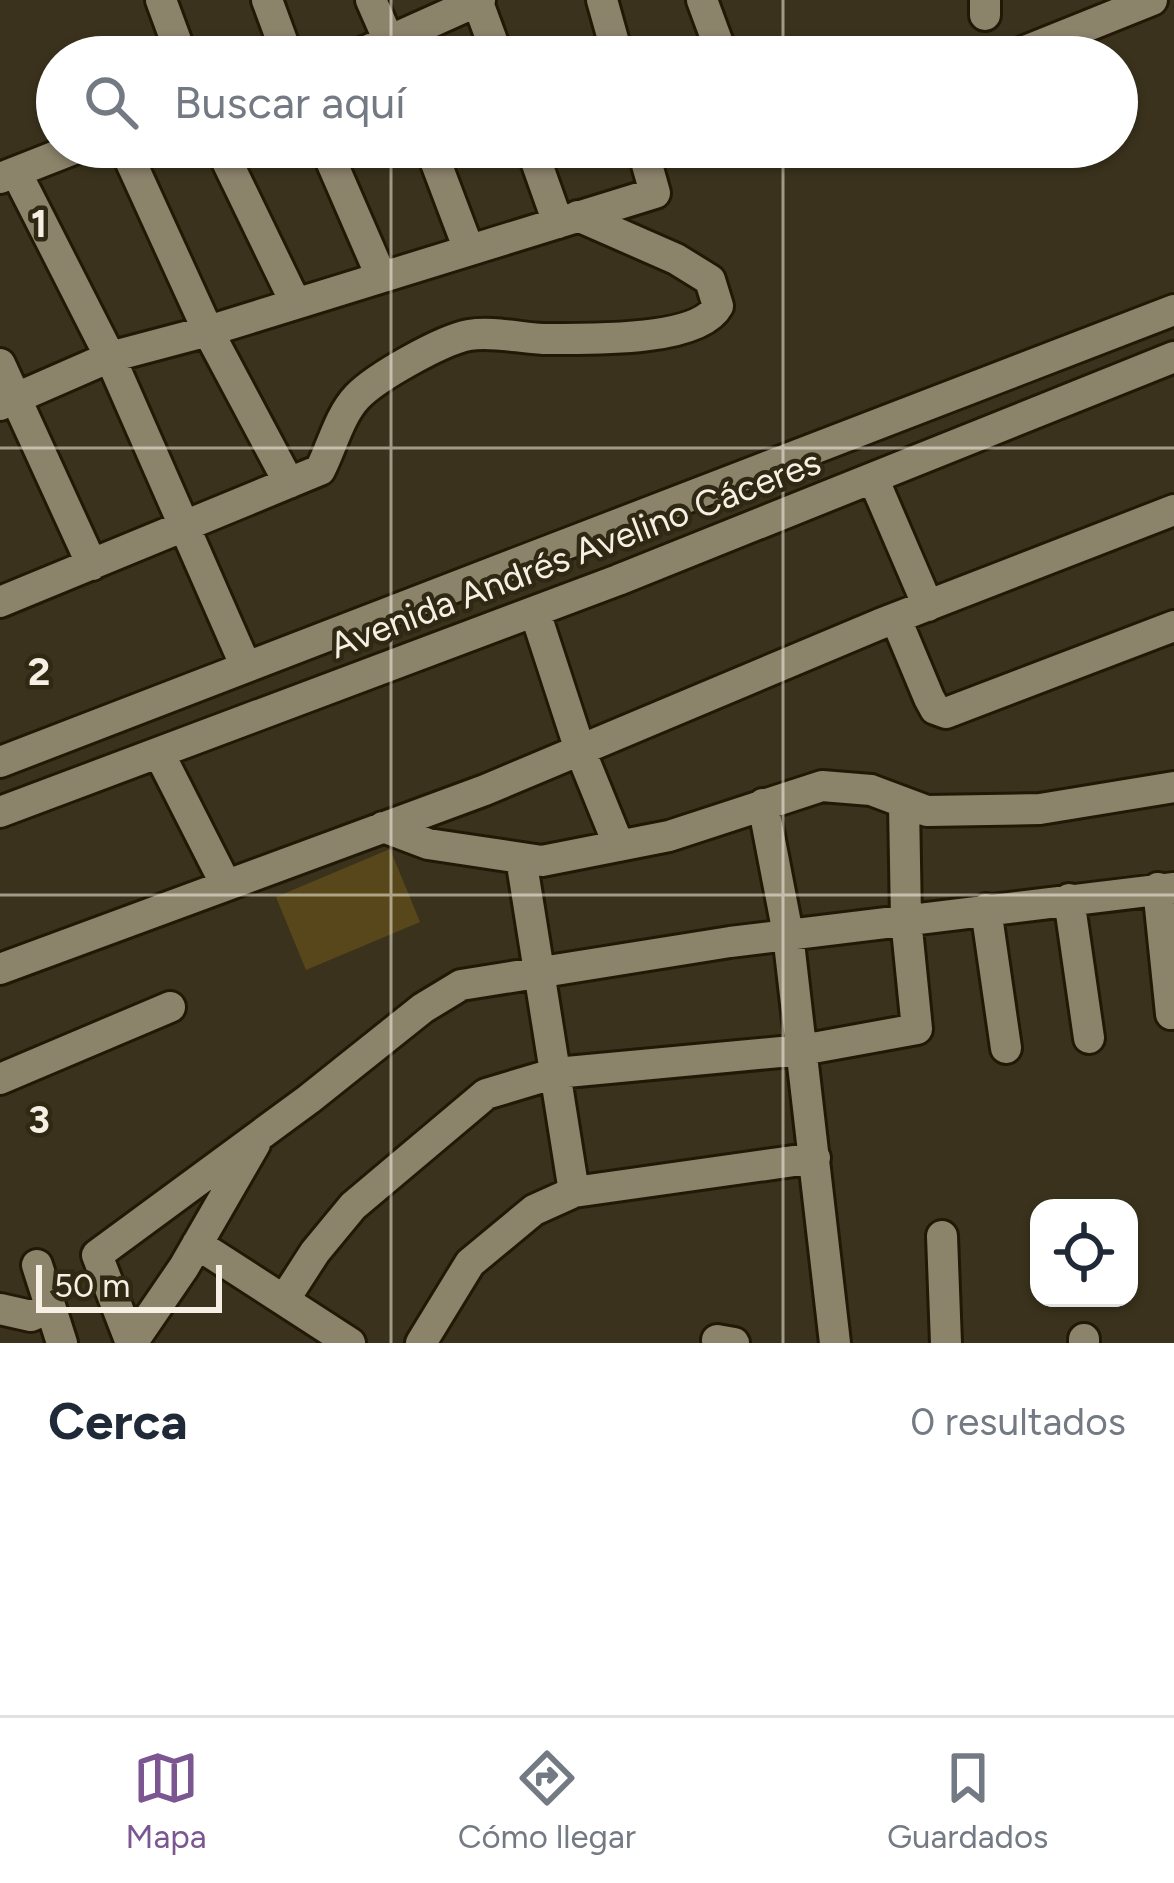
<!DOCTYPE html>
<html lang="es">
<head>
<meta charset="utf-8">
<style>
  :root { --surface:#fff; --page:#f2f2f3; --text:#1f2937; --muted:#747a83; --line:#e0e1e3; --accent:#7b5690 }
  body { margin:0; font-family:Figtree,sans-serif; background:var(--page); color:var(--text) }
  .controls { position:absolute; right:36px; bottom:36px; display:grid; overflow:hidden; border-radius:24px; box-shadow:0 3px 9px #0004 }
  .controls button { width:108px; height:108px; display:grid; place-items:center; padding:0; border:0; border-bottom:3px solid var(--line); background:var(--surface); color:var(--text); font:60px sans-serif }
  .scale { position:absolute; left:36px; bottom:30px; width:186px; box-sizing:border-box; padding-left:12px; border:6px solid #f5f0e3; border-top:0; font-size:33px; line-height:42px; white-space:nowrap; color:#f5f0e3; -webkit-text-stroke:9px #302812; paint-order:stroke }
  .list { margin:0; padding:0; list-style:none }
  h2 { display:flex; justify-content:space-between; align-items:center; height:156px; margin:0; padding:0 48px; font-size:51px }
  h2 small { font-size:39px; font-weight:400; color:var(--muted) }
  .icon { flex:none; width:66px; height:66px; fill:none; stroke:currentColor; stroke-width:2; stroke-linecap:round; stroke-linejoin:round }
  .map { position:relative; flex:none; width:1174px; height:1343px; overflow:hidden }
  .search { position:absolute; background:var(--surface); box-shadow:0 3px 9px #0004; left:36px; right:36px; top:36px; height:132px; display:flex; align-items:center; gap:30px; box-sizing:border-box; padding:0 42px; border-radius:66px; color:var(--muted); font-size:45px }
  .sheet { height:372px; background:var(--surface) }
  nav { display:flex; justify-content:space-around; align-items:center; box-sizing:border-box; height:168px; border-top:3px solid var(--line); background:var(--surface); font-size:33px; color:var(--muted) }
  nav a { display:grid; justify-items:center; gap:6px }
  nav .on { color:var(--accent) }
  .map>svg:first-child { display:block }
  .green { fill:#57471a }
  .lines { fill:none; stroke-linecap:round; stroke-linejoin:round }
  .minor-casing { stroke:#211905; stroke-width:36 }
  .minor { stroke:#8c836b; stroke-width:30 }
  .grid { fill:none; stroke:#f5f0e3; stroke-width:3; stroke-opacity:0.55 }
  .labels { text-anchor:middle; stroke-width:9; stroke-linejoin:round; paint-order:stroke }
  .street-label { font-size:36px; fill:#f5f0e3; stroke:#302812 }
  .grid-label { font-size:39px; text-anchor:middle; font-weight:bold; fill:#f5f0e3; stroke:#302812; stroke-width:9; stroke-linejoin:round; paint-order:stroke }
</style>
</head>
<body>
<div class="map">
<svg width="1174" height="1343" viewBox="0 0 1174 1343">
  <rect width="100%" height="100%" fill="#3a321c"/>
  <path class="green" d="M 390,849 L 420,922 L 306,970 L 276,897 Z"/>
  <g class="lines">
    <g class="minor-casing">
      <path id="minor" d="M 161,0 L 182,57
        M 267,0 L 288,57
        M 371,0 L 396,57
        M 477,0 L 498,57
        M 602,0 L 618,57
        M 702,0 L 723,57
        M 985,15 L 985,0
        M 353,57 L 480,0
        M 1010,57 L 1152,0
        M 124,147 L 208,331 L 289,483
        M 220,147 L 295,302
        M 325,147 L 381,276
        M 430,147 L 469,250
        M 531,147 L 558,223
        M 16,172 L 110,357 L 246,667
        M 0,178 L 79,147
        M 0,364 L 92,565
        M 0,405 L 110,357 L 208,331 L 655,193 L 642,147
        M 873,478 L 928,606
        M 0,602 L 320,470 C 332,447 339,416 357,397 C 376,377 442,340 469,335 C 493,331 519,338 543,339 C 582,339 698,343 718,306 L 710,280 L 676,259 L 578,216
        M 535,612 L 580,750 L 619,846
        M 896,619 L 929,698 L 935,709 L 946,713 L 1174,626
        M 160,755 L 226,885
        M 0,762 L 1174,310
        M 763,804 L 788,934 L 835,1343
        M 0,812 L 618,580 L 1174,357
        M 383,827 L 428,844 L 542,861 L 669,836 L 822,786 L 871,790 L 927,811 L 1040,809 L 1174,787
        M 521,858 L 574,1192
        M 1158,888 L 1171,1014
        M 1069,899 L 1089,1038
        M 986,909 L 1006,1048
        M 0,969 L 485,790 L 880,624 L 1174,510
        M 0,1079 L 170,1007
        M 942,1236 L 946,1343
        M 197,1244 L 350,1343
        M 37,1265 L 62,1343
        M 284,1300 L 315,1252 L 353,1206 L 486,1094 L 556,1073 L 802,1050 L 917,1029 L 906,919 L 904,805
        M 0,1309 L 31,1316 L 50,1308
        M 1084,1339 L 1084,1343
        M 717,1340 L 734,1343
        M 131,1343 L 97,1255 L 309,1099 L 423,1008 L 461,985 L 730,942 L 1174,888
        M 132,1343 L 184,1267 L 255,1144
        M 421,1343 L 470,1263 L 534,1210 L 574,1192 L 815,1158"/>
    </g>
    <use href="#minor" class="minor"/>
  </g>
  <path class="grid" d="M 391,0 L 391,57M 783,0 L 783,57M 391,147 L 391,1343M 783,147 L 783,1343M 0,448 L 1174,448M 0,895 L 1174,895"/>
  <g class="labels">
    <g class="street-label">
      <text transform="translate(575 553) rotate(-21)" y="13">Avenida Andrés Avelino Cáceres</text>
    </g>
  </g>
  <g class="grid-label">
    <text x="39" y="237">1</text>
    <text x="39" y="685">2</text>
    <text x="39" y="1133">3</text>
  </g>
</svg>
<div class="controls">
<button><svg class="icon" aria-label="locate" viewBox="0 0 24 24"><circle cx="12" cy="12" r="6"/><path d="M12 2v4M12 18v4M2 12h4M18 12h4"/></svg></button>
</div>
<div class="scale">50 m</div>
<div class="search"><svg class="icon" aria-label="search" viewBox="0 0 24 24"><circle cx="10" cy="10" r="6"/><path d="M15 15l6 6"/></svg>Buscar aquí</div>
</div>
<section class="sheet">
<h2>Cerca<small>0 resultados</small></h2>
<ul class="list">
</ul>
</section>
<nav>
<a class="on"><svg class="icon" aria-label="map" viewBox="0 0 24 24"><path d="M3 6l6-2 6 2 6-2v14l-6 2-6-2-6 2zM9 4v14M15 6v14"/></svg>Mapa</a>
<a><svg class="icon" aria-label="directions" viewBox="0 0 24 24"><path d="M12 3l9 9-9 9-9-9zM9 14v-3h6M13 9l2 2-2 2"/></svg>Cómo llegar</a>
<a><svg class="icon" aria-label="saved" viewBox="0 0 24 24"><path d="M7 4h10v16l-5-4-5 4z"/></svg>Guardados</a>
</nav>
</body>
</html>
